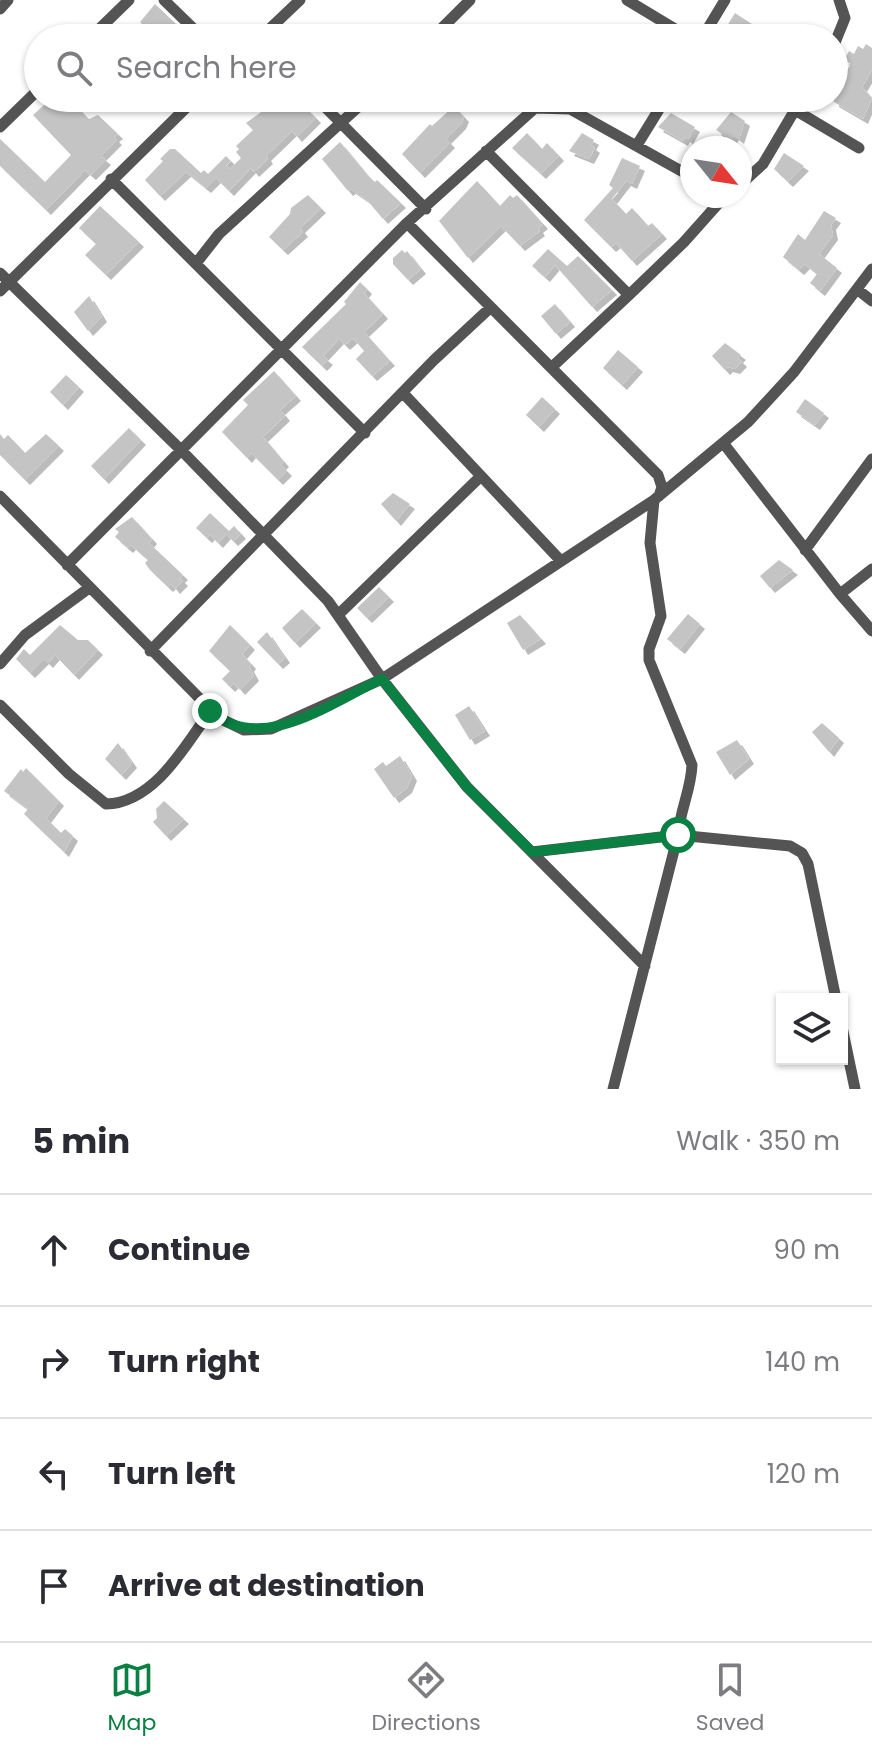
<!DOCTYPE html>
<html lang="en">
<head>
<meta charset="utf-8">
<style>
  :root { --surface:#fff; --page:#f7f7f7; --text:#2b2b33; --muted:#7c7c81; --line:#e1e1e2; --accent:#0b8043 }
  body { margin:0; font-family:Poppins,sans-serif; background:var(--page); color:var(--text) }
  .controls { position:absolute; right:24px; bottom:24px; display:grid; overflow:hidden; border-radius:0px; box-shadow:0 2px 6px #0004 }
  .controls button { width:72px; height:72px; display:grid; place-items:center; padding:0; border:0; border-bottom:2px solid var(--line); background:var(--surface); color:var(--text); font:40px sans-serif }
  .compass { position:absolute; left:680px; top:136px; width:72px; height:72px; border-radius:50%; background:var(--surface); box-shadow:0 2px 6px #0004; rotate:120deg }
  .stop { position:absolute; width:24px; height:24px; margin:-18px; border:6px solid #0b8043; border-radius:50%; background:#fff }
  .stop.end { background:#0b8043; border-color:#fff; box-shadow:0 2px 8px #0008 }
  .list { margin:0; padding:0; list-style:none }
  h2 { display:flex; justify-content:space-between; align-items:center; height:104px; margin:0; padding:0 32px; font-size:34px }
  h2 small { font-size:26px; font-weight:400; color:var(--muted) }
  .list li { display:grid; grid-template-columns:52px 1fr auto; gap:24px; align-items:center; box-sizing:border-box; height:112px; padding:0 32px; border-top:2px solid var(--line) }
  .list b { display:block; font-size:30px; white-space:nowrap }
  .list em { font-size:26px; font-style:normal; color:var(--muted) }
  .icon { flex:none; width:44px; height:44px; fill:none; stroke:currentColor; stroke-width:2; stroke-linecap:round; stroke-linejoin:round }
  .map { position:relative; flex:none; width:872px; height:1089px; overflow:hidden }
  .search { position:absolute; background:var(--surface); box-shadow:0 2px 6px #0004; left:24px; right:24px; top:24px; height:88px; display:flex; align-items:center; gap:20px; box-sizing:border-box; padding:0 28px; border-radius:44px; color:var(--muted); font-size:30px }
  .sheet { height:552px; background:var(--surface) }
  nav { display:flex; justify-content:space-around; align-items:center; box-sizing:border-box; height:112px; border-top:2px solid var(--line); background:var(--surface); font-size:22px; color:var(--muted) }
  nav a { display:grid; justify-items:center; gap:4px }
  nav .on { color:var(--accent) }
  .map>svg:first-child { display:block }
  .building { fill:#c4c4c4; filter:url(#shadow) }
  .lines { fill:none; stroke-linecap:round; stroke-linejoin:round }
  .minor { stroke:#545454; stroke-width:11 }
  .route { stroke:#0b8043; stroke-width:10 }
</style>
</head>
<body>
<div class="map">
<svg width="872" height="1089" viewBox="0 0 872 1089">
  <defs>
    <filter id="shadow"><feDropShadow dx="5" dy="5" stdDeviation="0" flood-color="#0004"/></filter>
  </defs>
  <rect width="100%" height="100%" fill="#fff"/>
  <path class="building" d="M 155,4 L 177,25 L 162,38 L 156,38 L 140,22 Z
    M 735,13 L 755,26 L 753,30 L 766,38 L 746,38 L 727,26 Z
    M 866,44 L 872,48 L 872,70 L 862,87 L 872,98 L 863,119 L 834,102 L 834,73 L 842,78 L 851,64 L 844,60 L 849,51 L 854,54 L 858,46 L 863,49 Z
    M 52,98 L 83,98 L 75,105 L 89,119 L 98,115 L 118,134 L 114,137 L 117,140 L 101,156 L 106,160 L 91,175 L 85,170 L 46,210 L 0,166 L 0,139 L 45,182 L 71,155 L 33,115 Z
    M 281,98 L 296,98 L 316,118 L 297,137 L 292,131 L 266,156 L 268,159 L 254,172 L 251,168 L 229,191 L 216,178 L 206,188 L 186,172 L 160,196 L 145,180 L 163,161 L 160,159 L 170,149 L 175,149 L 201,173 L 204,170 L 208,174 L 226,156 L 231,161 L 226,166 L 230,169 L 241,158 L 236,152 L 239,149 L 236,146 L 253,130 L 246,123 Z
    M 454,106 L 464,117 L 461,124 L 446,139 L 450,143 L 420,173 L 402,154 L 430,124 L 432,126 Z
    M 731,112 L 745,121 L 739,139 L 734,135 L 731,140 L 716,130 Z
    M 671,113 L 695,127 L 688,139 L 685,137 L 683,141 L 658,127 Z
    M 527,133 L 542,149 L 547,143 L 559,156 L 541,174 L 512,148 Z
    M 582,133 L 594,140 L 591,145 L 595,148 L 589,159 L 569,151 Z
    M 340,142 L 368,176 L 375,182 L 377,180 L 401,203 L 383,219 L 367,200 L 351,189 L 348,191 L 322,159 Z
    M 784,153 L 804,166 L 788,182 L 774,169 Z
    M 622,158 L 640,166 L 632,184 L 626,181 L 612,199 L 626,214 L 632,208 L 648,226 L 652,223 L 662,234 L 632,261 L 616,243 L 611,247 L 584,220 L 613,188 L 609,185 Z
    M 477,181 L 500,206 L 510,195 L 513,198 L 517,195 L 543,224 L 538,228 L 540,231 L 520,246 L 501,226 L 468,258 L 439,221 Z
    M 308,195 L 321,208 L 300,228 L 303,232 L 283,250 L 269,237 L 290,214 L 291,208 Z
    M 100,206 L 139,242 L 106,275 L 85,255 L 96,244 L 79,228 Z
    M 824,211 L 836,218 L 831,225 L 833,235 L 819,254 L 837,268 L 820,291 L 810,283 L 817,274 L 805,264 L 799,270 L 783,257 L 798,234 L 805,240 Z
    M 548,249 L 567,266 L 578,256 L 612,290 L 592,307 L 555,265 L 545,277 L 532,266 Z
    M 402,250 L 405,253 L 407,251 L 421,269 L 408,280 L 393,264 L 393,258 Z
    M 360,282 L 367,289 L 364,293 L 383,314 L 364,332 L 390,361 L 372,376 L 356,359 L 364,351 L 353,338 L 345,345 L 339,339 L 323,356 L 328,360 L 322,366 L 302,347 L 346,304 L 344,302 Z
    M 89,296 L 102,317 L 88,331 L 74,312 Z
    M 555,304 L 570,322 L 556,334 L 541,316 Z
    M 725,343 L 741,355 L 738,358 L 742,362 L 735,369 L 728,367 L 725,370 L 712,356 Z
    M 618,350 L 638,367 L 622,385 L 603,368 Z
    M 274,371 L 296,396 L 280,410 L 285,416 L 263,437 L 284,462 L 281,465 L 287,471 L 278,480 L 251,453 L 247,458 L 222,432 L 248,405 L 243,400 Z
    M 66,375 L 79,387 L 63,405 L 50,392 Z
    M 542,397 L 555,409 L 539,427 L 526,415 Z
    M 805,399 L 824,413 L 815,425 L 796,412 Z
    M 129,428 L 141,440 L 104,479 L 91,466 Z
    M 0,434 L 4,439 L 8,435 L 25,453 L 46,434 L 59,446 L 25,480 L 0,455 Z
    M 393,493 L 410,504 L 396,521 L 381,504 Z
    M 210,513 L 229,531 L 234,526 L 241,534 L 233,541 L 226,534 L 218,543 L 210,535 L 207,538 L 196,528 Z
    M 132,517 L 152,539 L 149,543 L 183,575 L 180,578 L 183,581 L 175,589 L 171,584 L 168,587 L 150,570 L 145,563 L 148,560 L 131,545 L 128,548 L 115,537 L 119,532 L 115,529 Z
    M 779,560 L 793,570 L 770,588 L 760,576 Z
    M 379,587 L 389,597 L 367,618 L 357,608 Z
    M 302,609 L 316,623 L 295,643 L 282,628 Z
    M 688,614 L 700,624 L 680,649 L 667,639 Z
    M 520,615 L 541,639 L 523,650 L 507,623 Z
    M 60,625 L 78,640 L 88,640 L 98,650 L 74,675 L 55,655 L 48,663 L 44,659 L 30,673 L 16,659 L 24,649 L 30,655 Z
    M 230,625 L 250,645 L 242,654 L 251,664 L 249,667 L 254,676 L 240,690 L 234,683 L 230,687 L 222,679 L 230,671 L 209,651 Z
    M 267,632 L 285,658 L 278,664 L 257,642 Z
    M 469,706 L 485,731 L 470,740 L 455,715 Z
    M 822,723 L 839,738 L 829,752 L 812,732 Z
    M 737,740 L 749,759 L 730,775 L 716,752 Z
    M 118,743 L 132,763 L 121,775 L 105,759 Z
    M 400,756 L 412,776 L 407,788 L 394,798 L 374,769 L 383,762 L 386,766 Z
    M 26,768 L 59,801 L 46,818 L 61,833 L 65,829 L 73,836 L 64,852 L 24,814 L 28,809 L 4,791 L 21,769 L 23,772 Z
    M 164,801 L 184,819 L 166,836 L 153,822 L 157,818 L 156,809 Z"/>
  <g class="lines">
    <path class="minor" d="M 164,0 L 203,38
      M 627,0 L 690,38
      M 0,9 L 8,0
      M 90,38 L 129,0
      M 260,38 L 300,0
      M 432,38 L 470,0
      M 702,38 L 725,0
      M 834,45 L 845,18 L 839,0
      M 316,98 L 426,209
      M 795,110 L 859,148
      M 0,127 L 38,90
      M 637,145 L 666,98
      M 486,151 L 629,295 L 552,367
      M 111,179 L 365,433
      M 740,185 L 763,164 L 802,98
      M 407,223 L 658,475 L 662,487 L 659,496
      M 197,262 L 219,234 L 368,98
      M 0,273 L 182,451 L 328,601 L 382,679 L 467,787 L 645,966
      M 858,290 L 872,301
      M 0,291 L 196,98
      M 629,295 L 684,242 L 725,196
      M 403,393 L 561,561
      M 724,444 L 840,594 L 872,569
      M 0,496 L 219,718 L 244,730 L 271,729 L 382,679 L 654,500 L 748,422 L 794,372 L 872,269
      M 805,550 L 872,459
      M 67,565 L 407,223 L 535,108 L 570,109 L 692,177
      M 840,594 L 872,631
      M 338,615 L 481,476
      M 150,651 L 434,360 L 490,308
      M 0,664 L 25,635 L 89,588
      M 0,705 L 69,774 L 106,804 C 154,803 186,745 210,711
      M 532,852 L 678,835 L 790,846 L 802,853 L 808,864 L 836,999
      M 842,1027 L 855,1089
      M 613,1089 L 678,835 C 680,810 691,790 692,765 L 649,660 L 649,649 L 661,616 L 650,543 L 654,500"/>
  </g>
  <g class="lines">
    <path class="route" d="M 210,711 C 262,756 331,702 382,679 L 467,787 L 532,852 L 678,835"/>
  </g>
</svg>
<div class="controls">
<button><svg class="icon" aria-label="layers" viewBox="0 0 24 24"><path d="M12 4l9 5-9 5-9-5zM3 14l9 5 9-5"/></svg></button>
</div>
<svg class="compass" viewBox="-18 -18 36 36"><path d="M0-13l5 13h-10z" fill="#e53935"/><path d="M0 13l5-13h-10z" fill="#7c7c81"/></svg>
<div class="stop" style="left:678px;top:835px"></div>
<div class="stop end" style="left:210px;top:711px"></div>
<div class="search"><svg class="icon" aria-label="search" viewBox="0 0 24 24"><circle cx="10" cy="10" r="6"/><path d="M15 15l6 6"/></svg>Search here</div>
</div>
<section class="sheet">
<h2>5 min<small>Walk · 350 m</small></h2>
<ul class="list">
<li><svg class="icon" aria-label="ahead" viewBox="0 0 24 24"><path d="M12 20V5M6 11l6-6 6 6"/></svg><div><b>Continue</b></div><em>90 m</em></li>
<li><svg class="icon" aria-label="right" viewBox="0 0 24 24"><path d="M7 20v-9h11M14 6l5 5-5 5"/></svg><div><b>Turn right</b></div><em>140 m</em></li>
<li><svg class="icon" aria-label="left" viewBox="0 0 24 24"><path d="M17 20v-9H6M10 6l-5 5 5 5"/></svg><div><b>Turn left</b></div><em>120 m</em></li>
<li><svg class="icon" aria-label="arrive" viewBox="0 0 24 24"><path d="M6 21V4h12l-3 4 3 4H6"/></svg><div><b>Arrive at destination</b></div></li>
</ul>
</section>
<nav>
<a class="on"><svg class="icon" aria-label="map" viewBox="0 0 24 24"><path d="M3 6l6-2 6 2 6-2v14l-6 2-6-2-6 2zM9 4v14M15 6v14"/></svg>Map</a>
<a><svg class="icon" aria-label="directions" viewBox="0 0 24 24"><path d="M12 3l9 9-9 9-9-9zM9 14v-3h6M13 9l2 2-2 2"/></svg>Directions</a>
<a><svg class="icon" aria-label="saved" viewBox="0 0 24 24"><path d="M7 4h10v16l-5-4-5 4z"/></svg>Saved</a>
</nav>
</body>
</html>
